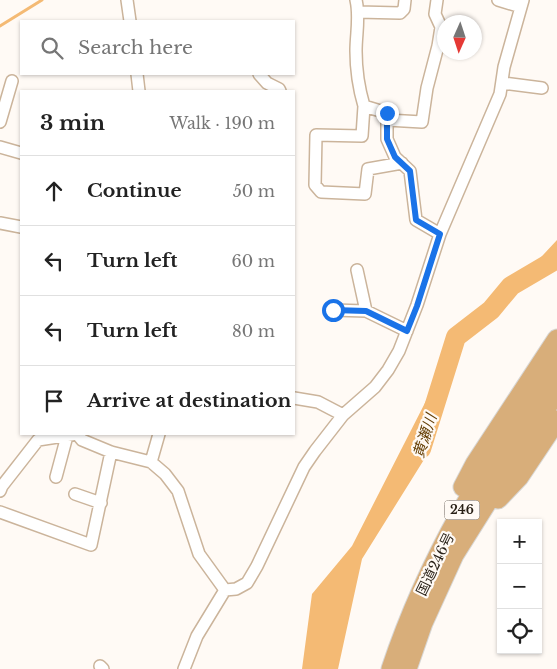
<!DOCTYPE html>
<html lang="en">
<head>
<meta charset="utf-8">
<style>
  :root { --surface:#fff; --page:#f2f2f2; --text:#222; --muted:#767676; --line:#e0e0e0 }
  body { margin:0; font-family:"Libre Baskerville","Noto Sans JP",serif; background:var(--page); color:var(--text) }
  .controls { position:absolute; right:15px; bottom:15px; display:grid; overflow:hidden; border-radius:0px; box-shadow:0 1px 4px #0004 }
  .controls button { width:45px; height:45px; display:grid; place-items:center; padding:0; border:0; border-bottom:1px solid var(--line); background:var(--surface); color:var(--text); font:25px sans-serif }
  .compass { position:absolute; left:437px; top:15px; width:45px; height:45px; border-radius:50%; background:var(--surface); box-shadow:0 1px 4px #0004; rotate:183deg }
  .stop { position:absolute; width:15px; height:15px; margin:-11px; border:4px solid #1a73e8; border-radius:50%; background:#fff }
  .stop.end { background:#1a73e8; border-color:#fff; box-shadow:0 1px 5px #0008 }
  .list { margin:0; padding:0; list-style:none }
  h2 { display:flex; justify-content:space-between; align-items:center; height:65px; margin:0; padding:0 20px; font-size:21px }
  h2 small { font-size:16px; font-weight:400; color:var(--muted) }
  .list li { display:grid; grid-template-columns:32px 1fr auto; gap:15px; align-items:center; box-sizing:border-box; height:70px; padding:0 20px; border-top:1px solid var(--line) }
  .list b { display:block; font-size:19px; white-space:nowrap }
  .list em { font-size:16px; font-style:normal; color:var(--muted) }
  .icon { flex:none; width:28px; height:28px; fill:none; stroke:currentColor; stroke-width:2; stroke-linecap:round; stroke-linejoin:round }
  .map { position:relative; flex:none; width:557px; height:669px; overflow:hidden }
  .search { position:absolute; background:var(--surface); box-shadow:0 1px 4px #0004; left:20px; top:20px; width:275px; height:55px; display:flex; align-items:center; gap:12px; box-sizing:border-box; padding:0 18px; border-radius:0px; color:var(--muted); font-size:19px }
  .panel { position:absolute; background:var(--surface); box-shadow:0 1px 4px #0004; left:20px; top:90px; width:275px; height:345px; border-radius:0px }
  .map>svg:first-child { display:block }
  .water { fill:#f4ba74 }
  .lines { fill:none; stroke-linecap:round; stroke-linejoin:round }
  .stream { stroke:#f4ba74; stroke-width:3 }
  .river { stroke:#f4ba74; stroke-width:20 }
  .minor-casing { stroke:#cbb49b; stroke-width:14 }
  .trunk-casing { stroke:#d8d7d5; stroke-width:21 }
  .minor { stroke:#fff; stroke-width:11 }
  .trunk { stroke:#d8ae7a; stroke-width:19 }
  .route { stroke:#1a73e8; stroke-width:6 }
  .labels { text-anchor:middle; stroke-width:4.5; stroke-linejoin:round; paint-order:stroke }
  .shield { fill:#fffaf5; stroke:#686158; stroke-width:1 }
  .shield-label { font-size:12px; font-weight:bold; fill:#271f15 }
  .street-label { font-size:14px; fill:#271f15; stroke:#fffaf5 }
  .water-label { font-size:15px; font-style:italic; fill:#653f05; stroke:#fffaf5 }
</style>
</head>
<body>
<div class="map">
<svg width="557" height="669" viewBox="0 0 557 669">
  <rect width="100%" height="100%" fill="#fffaf5"/>
  <path class="water" d="M 557,240 L 557,263 L 534,277 L 530,269 Z
    M 429,395 L 430,450 L 362,559 L 338,669 L 302,669 L 312,594 L 352,546 Z"/>
  <g class="lines">
    <path class="stream" d="M 0,26 L 42,0"/>
    <path class="river" d="M 421,449 L 456,337 L 491,310 L 511,286 L 557,259"/>
    <g class="minor-casing">
      <path id="minor" d="M 127,0 L 130,21
        M 356,0 C 360,17 356,34 356,51 C 356,70 359,89 364,106 L 387,113 L 387,139 L 395,157 L 410,171 L 416,220 L 440,234
        M 498,0 L 521,7
        M 358,12 L 400,13 L 404,9 L 405,0
        M 137,74 L 139,91
        M 259,74 L 267,83 L 279,89 L 280,91
        M 503,83 L 542,88
        M 364,106 L 362,136 L 316,135 L 315,185 L 321,192 L 365,194 L 368,169 L 402,163
        M 387,120 L 422,122 L 427,88 L 438,46 L 441,27 L 435,14 L 437,0
        M 0,122 L 12,81
        M 0,147 L 21,153
        M 0,223 L 21,227
        M 357,270 L 366,311
        M 333,310 L 366,311 L 407,331
        M 294,398 L 318,402 L 343,415
        M 77,434 L 82,440 L 111,452 L 151,462 L 165,474 L 178,491 L 199,554 L 225,590
        M 151,462 L 159,434
        M 56,477 L 67,436
        M 0,491 L 2,486 L 38,440 L 77,434
        M 75,494 L 101,503
        M 0,512 L 91,545 L 111,452
        M 100,666 L 103,669
        M 184,669 L 197,636 L 225,590 L 236,589 L 247,583 L 257,566 L 304,467 L 315,451 L 343,415 L 375,387 L 388,370 L 399,351 L 417,305 L 440,234 L 500,94 L 504,67 L 523,0"/>
    </g>
    <g class="trunk-casing">
      <path id="trunk" d="M 463,487 L 475,464 L 557,339
        M 498,499 L 519,477 L 557,420
        M 391,669 C 409,615 433,562 461,512 C 490,461 524,413 557,364
        M 407,669 L 423,623 L 454,555 L 557,391"/>
    </g>
    <use href="#minor" class="minor"/>
    <use href="#trunk" class="trunk"/>
  </g>
  <g class="lines">
    <path class="route" d="M 333,310 L 366,311 L 407,331 L 417,306 L 440,234 L 416,220 L 410,171 L 395,157 L 387,139 L 387,113"/>
  </g>
  <g class="labels">
    <rect class="shield" x="444.5" y="500.5" width="35" height="19" rx="4"/>
    <g class="shield-label">
      <text x="462" y="514">246</text>
    </g>
    <g class="street-label">
      <text transform="translate(435 564) rotate(-64)" y="5">国道246号</text>
    </g>
    <g class="water-label">
      <text transform="translate(425 436) rotate(-72)" y="5">黄瀬川</text>
    </g>
  </g>
</svg>
<div class="controls">
<button>+</button>
<button>−</button>
<button><svg class="icon" aria-label="locate" viewBox="0 0 24 24"><circle cx="12" cy="12" r="6"/><path d="M12 2v4M12 18v4M2 12h4M18 12h4"/></svg></button>
</div>
<svg class="compass" viewBox="-18 -18 36 36"><path d="M0-13l5 13h-10z" fill="#e53935"/><path d="M0 13l5-13h-10z" fill="#767676"/></svg>
<div class="stop" style="left:333px;top:310px"></div>
<div class="stop end" style="left:387px;top:113px"></div>
<div class="search"><svg class="icon" aria-label="search" viewBox="0 0 24 24"><circle cx="10" cy="10" r="6"/><path d="M15 15l6 6"/></svg>Search here</div>
<section class="panel">
<h2>3 min<small>Walk · 190 m</small></h2>
<ul class="list">
<li><svg class="icon" aria-label="ahead" viewBox="0 0 24 24"><path d="M12 20V5M6 11l6-6 6 6"/></svg><div><b>Continue</b></div><em>50 m</em></li>
<li><svg class="icon" aria-label="left" viewBox="0 0 24 24"><path d="M17 20v-9H6M10 6l-5 5 5 5"/></svg><div><b>Turn left</b></div><em>60 m</em></li>
<li><svg class="icon" aria-label="left" viewBox="0 0 24 24"><path d="M17 20v-9H6M10 6l-5 5 5 5"/></svg><div><b>Turn left</b></div><em>80 m</em></li>
<li><svg class="icon" aria-label="arrive" viewBox="0 0 24 24"><path d="M6 21V4h12l-3 4 3 4H6"/></svg><div><b>Arrive at destination</b></div></li>
</ul>
</section>
</div>
</body>
</html>
